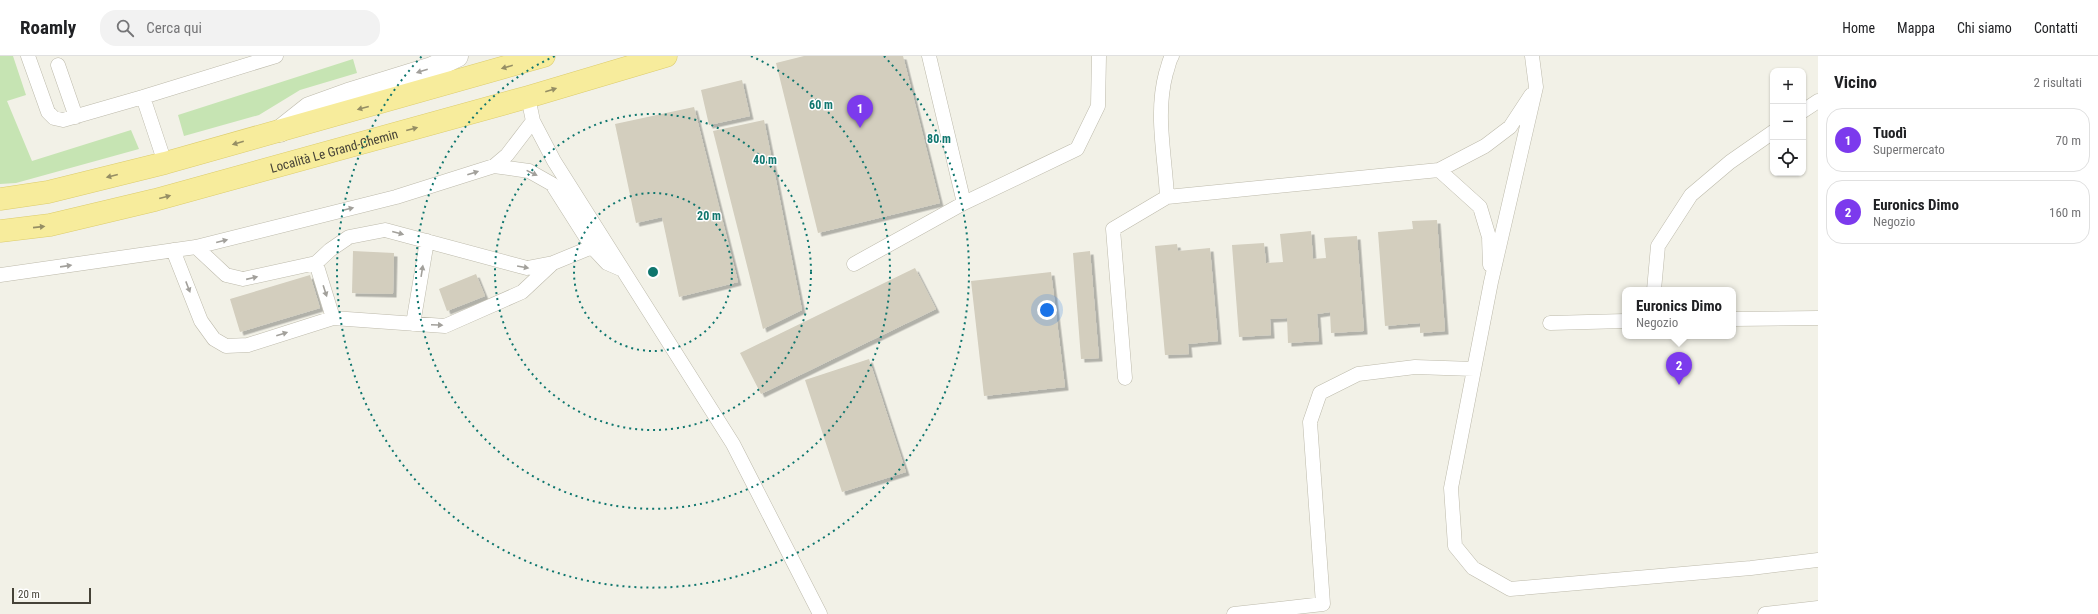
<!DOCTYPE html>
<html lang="it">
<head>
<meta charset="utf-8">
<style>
  :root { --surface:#fff; --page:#f2f2f2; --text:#202124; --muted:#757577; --line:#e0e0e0; --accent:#7c3aed }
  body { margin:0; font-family:"Roboto Condensed",sans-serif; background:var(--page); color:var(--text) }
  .controls { position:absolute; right:12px; top:12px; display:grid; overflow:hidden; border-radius:8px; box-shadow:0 1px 3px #0004 }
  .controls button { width:36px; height:36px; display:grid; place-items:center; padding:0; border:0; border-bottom:1px solid var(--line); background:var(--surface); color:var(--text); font:20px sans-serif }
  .scale { position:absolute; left:12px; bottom:10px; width:79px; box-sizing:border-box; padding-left:4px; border:2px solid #454237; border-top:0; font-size:11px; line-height:14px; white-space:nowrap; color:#454237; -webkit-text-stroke:3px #fff; paint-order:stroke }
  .you { position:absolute; left:1047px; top:254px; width:14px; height:14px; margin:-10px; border:3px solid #fff; border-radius:50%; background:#1a73e8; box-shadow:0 0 0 6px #1a73e833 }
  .badge { display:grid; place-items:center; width:26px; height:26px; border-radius:50%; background:var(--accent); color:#fff; font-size:13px; font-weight:700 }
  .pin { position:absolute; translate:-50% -33px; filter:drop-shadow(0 1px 2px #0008) }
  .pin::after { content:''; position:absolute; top:21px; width:14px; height:12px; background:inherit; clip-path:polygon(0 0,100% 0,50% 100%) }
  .popup { position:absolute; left:1622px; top:231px; width:114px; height:52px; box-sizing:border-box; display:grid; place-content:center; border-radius:8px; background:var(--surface); filter:drop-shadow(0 1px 3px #0005); font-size:13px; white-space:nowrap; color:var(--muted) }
  .popup b { font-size:15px; color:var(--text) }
  .popup::after { content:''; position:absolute; left:50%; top:100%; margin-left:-8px; border:8px solid transparent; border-top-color:var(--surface) }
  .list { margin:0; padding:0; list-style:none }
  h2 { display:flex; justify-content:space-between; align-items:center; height:52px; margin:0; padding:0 16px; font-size:17px }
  h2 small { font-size:13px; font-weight:400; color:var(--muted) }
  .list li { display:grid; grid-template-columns:26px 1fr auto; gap:12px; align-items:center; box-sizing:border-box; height:64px; margin:0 8px 8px; padding:0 8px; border:1px solid var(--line); border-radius:16px }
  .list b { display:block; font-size:15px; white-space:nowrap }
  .list p { margin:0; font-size:13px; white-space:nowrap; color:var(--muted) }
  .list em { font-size:13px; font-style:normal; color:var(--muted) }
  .icon { flex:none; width:22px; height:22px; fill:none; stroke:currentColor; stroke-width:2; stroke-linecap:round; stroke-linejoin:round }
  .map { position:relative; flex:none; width:1818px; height:558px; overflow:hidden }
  header { display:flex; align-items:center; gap:24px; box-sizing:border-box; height:56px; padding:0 20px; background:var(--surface); border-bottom:1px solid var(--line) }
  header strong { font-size:19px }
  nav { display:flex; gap:22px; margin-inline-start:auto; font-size:14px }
  .search { width:280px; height:36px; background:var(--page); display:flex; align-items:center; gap:10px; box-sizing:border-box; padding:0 14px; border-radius:16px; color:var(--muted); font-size:15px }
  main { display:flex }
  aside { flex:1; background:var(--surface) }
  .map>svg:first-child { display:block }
  .green { fill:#c6e4b3 }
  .building { fill:#d3cebe; filter:url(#shadow) }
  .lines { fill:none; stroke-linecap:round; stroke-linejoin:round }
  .service-casing { stroke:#bdbaab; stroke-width:15 }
  .minor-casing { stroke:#bdbaab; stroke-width:23 }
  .primary-casing { stroke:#dccc6c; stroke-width:23 }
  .service { stroke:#fff; stroke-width:14 }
  .minor { stroke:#fff; stroke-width:22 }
  .primary { stroke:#f7ec9c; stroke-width:22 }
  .oneway { fill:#958e64 }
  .oneway2 { fill:#a2a09b }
  .ring { fill:none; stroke:#0f766e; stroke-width:2; stroke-dasharray:2 4 }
  .labels { text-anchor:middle; stroke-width:3; stroke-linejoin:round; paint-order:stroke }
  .street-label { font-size:13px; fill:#454237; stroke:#fff }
  .centre { fill:#0f766e; stroke:#fff; stroke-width:2 }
  .ring-label { font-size:12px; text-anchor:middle; font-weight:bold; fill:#0f766e; stroke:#fff; stroke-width:3; stroke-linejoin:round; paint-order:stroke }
</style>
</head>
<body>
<header>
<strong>Roamly</strong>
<div class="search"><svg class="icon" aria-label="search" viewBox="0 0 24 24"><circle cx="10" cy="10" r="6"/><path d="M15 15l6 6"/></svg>Cerca qui</div>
<nav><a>Home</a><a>Mappa</a><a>Chi siamo</a><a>Contatti</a></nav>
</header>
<main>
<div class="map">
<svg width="1818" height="558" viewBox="0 0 1818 558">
  <defs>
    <filter id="shadow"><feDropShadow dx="3.5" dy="3.5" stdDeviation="0" flood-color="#0004"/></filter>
  </defs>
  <rect width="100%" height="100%" fill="#f2f1e7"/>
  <path class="green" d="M 0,0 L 13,0 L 26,39 L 7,45 L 32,105 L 131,74 L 139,93 L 16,127 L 0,128 Z
    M 353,3 L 357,17 L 300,34 L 259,59 L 184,80 L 178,59 Z"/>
  <path class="building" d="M 804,0 L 903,0 L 940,147 L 818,177 L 776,7 Z
    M 742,24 L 750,60 L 709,69 L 701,34 Z
    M 694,51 L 738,226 L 679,241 L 662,161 L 636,167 L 615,68 Z
    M 764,64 L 802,254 L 763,273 L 713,75 Z
    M 1437,164 L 1445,275 L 1420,277 L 1420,267 L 1385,270 L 1378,176 L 1413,173 L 1412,165 Z
    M 1311,175 L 1313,203 L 1326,202 L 1324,182 L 1357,180 L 1364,275 L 1331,277 L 1330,256 L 1317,258 L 1319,285 L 1288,287 L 1287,262 L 1270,263 L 1271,279 L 1239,281 L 1232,189 L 1264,187 L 1266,207 L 1283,206 L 1280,178 Z
    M 1177,188 L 1178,195 L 1210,192 L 1218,285 L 1188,288 L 1189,298 L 1165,299 L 1155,190 Z
    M 353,195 L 394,197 L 393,238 L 352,237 Z
    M 1090,195 L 1099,302 L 1081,303 L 1073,197 Z
    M 915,212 L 936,253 L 761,338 L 740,297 Z
    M 1051,216 L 1065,331 L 984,340 L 971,225 Z
    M 476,218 L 485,240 L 447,255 L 439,233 Z
    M 310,219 L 320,252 L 240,276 L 230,243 Z
    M 869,303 L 906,416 L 842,436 L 805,324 Z"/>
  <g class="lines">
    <g class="service-casing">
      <path id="service" d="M 28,0 L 48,56 L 54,62 L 63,64 L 143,41
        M 1532,0 L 1536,31 L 1491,226 L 1451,432 L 1455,490 L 1473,512 L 1510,533 L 1751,512 L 1818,504
        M 58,9 L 76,61
        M 528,41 L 533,65 L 554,105 L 733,388 L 820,558
        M 1803,55 L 1818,45
        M 165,107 L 143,41 L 276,0
        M 494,110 L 529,115 L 552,128 L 592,191 L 607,207 L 623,214
        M 1439,114 L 1480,151 L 1489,181 L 1490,209
        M 1167,141 L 1439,114 L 1485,90 L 1510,71 L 1531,39
        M 964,147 L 1077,93 L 1098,50 L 1099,0
        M 196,191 L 226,219 L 243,223 L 316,207 L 330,194 L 349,181 L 385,174 L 527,212 L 553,207 L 592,191
        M 173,194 L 201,265 L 214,283 L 226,290 L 248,289 L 333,262 L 445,270 L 522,236 L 553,207
        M 316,207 L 333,262
        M 854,208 L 964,147 L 929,0
        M 0,219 L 196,191 L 396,141 L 494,110 L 507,99 L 533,65
        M 1654,234 L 1658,190 L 1691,139 L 1730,106 L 1773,76
        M 1733,263 L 1818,262
        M 1550,267 L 1625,265
        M 413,268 L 427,185
        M 1125,322 L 1113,173 L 1167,141 C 1165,99 1155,58 1166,17 C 1168,12 1169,4 1172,0
        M 1234,558 L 1323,548 L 1310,366 L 1320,337 L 1358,318 L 1415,311 L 1474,313
        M 1765,558 L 1818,552"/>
    </g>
    <g class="minor-casing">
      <path id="minor" d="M 280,75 L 309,52 L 348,38 L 432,12 L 457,0"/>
    </g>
    <g class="primary-casing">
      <g id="primary">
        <path d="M 0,143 L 48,136 L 165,107 L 544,0"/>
        <path id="s1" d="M 0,175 L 50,169 L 155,144 L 528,41 L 666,0"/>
      </g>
    </g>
    <use href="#service" class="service"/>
    <use href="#minor" class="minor"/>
    <use href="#primary" class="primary"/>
  </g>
  <defs><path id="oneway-solid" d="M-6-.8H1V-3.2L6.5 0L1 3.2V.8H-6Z"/></defs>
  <g class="oneway">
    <use href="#oneway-solid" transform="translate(507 11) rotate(164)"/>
    <use href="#oneway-solid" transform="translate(551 34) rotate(-17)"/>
    <use href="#oneway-solid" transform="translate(363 52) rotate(165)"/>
    <use href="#oneway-solid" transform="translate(412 73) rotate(-15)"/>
    <use href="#oneway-solid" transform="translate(238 87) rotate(164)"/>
    <use href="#oneway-solid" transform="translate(112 120) rotate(166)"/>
    <use href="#oneway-solid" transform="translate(165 141) rotate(-15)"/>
    <use href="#oneway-solid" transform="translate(39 171) rotate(-6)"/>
  </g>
  <g class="oneway2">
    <use href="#oneway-solid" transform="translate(422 15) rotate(163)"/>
    <use href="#oneway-solid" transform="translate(473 117) rotate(-18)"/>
    <use href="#oneway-solid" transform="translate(532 117) rotate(26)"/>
    <use href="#oneway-solid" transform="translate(348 153) rotate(-14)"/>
    <use href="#oneway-solid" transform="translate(398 177) rotate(15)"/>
    <use href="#oneway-solid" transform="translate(222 185) rotate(-14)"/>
    <use href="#oneway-solid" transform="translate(66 210) rotate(-8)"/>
    <use href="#oneway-solid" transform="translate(523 211) rotate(10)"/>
    <use href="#oneway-solid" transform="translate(422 215) rotate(-81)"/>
    <use href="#oneway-solid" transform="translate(252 222) rotate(-13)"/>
    <use href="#oneway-solid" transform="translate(188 231) rotate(69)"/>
    <use href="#oneway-solid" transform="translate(325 235) rotate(72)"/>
    <use href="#oneway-solid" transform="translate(437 269) rotate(3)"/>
    <use href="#oneway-solid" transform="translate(282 278) rotate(-17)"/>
  </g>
  <g class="ring">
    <circle cx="653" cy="216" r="79"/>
    <circle cx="653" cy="216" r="158"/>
    <path d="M751 0A237 237 0 1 1 555 0"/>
    <path d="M884 0A316 316 0 1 1 422 0"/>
  </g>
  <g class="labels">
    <g class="street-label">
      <text dy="5" stroke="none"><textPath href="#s1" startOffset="344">Località Le Grand-Chemin</textPath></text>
    </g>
  </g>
  <circle cx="653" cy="216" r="6" class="centre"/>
  <g class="ring-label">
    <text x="821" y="53">60 m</text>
    <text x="939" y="87">80 m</text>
    <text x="765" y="108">40 m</text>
    <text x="709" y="164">20 m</text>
  </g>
</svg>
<div class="controls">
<button>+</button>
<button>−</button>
<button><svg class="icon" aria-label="locate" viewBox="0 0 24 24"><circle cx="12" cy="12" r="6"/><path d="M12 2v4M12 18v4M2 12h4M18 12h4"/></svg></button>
</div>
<div class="scale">20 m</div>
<div class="you"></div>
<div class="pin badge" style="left:860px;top:72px">1</div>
<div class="pin badge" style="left:1679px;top:329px">2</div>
<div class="popup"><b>Euronics Dimo</b>Negozio</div>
</div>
<aside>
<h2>Vicino<small>2 risultati</small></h2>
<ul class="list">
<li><span class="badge">1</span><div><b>Tuodì</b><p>Supermercato</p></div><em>70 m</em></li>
<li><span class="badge">2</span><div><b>Euronics Dimo</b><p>Negozio</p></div><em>160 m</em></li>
</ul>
</aside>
</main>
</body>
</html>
